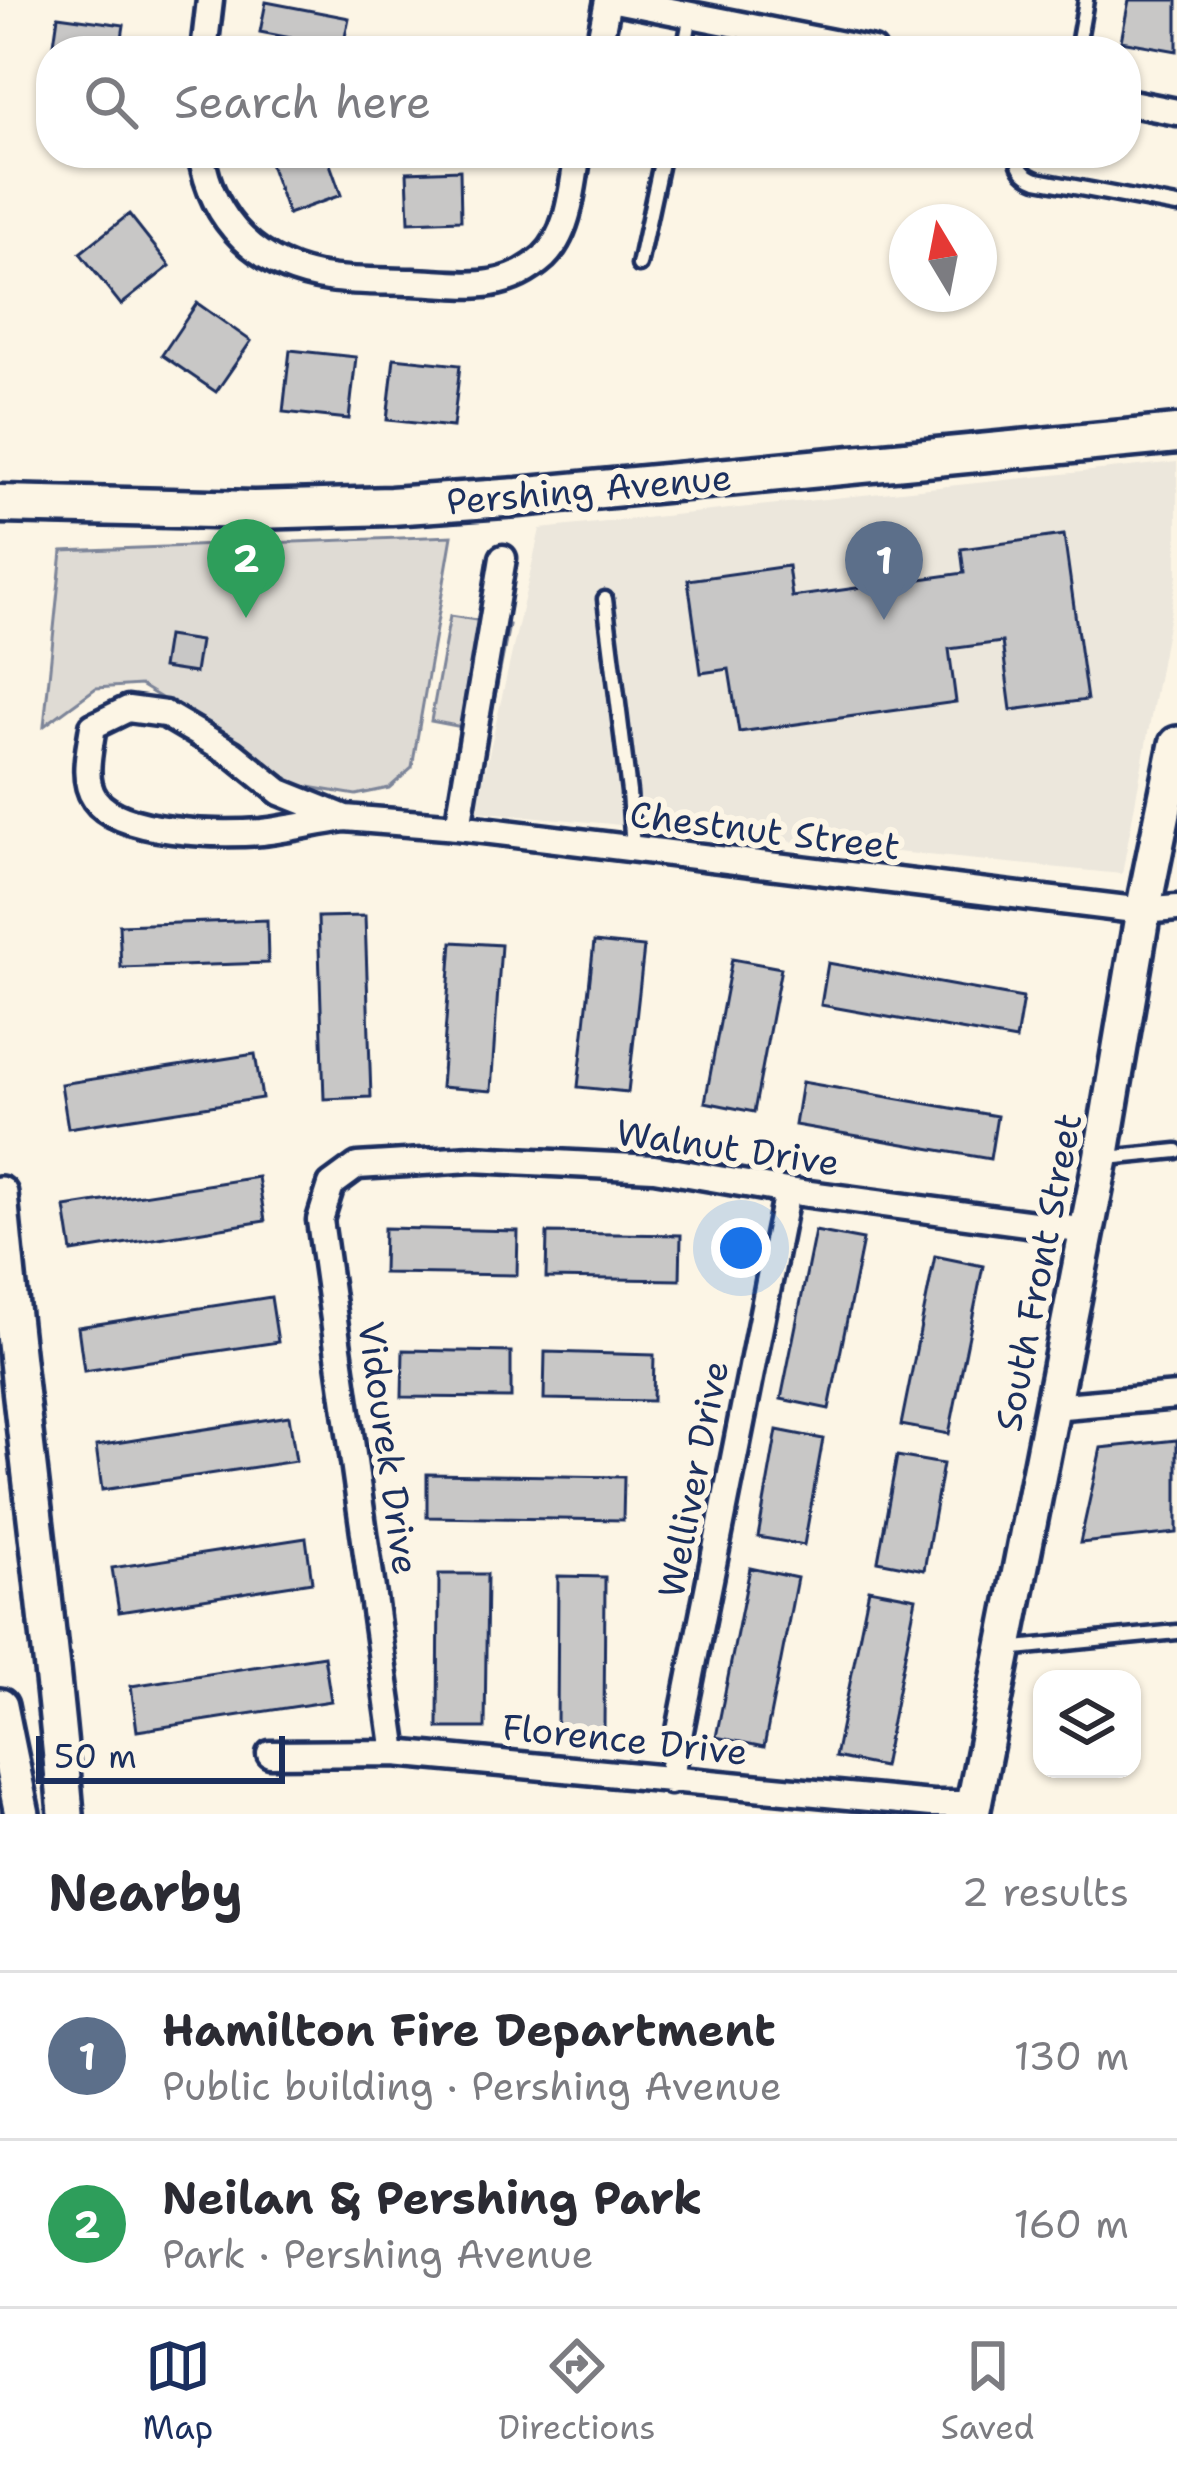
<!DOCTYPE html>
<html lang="en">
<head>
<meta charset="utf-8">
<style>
  :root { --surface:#fff; --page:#f2f2f3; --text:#2b2b33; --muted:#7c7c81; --line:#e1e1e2; --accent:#1b2f5e }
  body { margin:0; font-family:"Shantell Sans",sans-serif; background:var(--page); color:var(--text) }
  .controls { position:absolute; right:36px; bottom:36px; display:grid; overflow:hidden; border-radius:24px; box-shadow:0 3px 9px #0004 }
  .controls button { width:108px; height:108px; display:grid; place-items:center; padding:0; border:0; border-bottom:3px solid var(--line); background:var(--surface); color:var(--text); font:60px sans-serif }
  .compass { position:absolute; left:889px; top:204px; width:108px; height:108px; border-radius:50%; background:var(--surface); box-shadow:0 3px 9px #0004; rotate:350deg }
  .scale { position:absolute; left:36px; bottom:30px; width:249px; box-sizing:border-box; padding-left:12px; border:6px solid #1b2f5e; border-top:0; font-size:33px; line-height:42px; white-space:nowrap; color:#1b2f5e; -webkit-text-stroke:9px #fcf5e5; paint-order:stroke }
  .you { position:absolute; left:741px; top:1248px; width:42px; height:42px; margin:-30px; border:9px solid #fff; border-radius:50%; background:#1a73e8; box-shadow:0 0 0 18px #1a73e833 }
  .badge { display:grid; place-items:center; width:78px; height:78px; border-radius:50%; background:var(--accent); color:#fff; font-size:39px; font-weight:700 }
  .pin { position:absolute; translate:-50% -99px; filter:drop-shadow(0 3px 6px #0008) }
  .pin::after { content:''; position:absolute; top:63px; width:42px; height:36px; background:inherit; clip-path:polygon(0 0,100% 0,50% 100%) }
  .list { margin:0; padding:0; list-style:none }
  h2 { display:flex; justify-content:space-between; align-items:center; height:156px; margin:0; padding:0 48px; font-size:51px }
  h2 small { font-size:39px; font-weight:400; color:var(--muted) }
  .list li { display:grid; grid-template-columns:78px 1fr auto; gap:36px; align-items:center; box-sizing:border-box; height:168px; padding:0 48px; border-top:3px solid var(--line) }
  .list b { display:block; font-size:45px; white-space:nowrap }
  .list p { margin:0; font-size:39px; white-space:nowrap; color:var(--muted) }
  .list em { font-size:39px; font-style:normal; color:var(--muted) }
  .icon { flex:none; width:66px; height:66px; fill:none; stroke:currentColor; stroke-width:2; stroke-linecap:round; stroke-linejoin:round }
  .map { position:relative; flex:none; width:1177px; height:1814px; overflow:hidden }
  .search { position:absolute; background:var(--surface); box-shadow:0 3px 9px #0004; left:36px; right:36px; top:36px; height:132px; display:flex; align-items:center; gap:30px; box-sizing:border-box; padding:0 42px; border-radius:48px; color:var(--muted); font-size:45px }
  .sheet { height:492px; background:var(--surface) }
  nav { display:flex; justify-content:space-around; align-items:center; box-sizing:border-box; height:168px; border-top:3px solid var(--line); background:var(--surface); font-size:33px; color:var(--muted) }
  nav a { display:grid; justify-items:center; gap:6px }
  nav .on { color:var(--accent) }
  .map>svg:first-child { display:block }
  .built { fill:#ece7dc }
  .green { fill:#dfdbd4; stroke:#7d8599; stroke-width:3 }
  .building { fill:#c8c7c6; stroke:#1b2f5e; stroke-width:3 }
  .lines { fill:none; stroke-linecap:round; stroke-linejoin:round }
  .service-casing { stroke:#1b2f5e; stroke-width:21 }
  .minor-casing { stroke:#1b2f5e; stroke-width:33 }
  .tertiary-casing { stroke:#1b2f5e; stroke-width:42 }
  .secondary-casing { stroke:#1b2f5e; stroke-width:45 }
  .service { stroke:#fcf5e5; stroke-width:12 }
  .minor { stroke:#fcf5e5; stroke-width:24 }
  .tertiary { stroke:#fcf5e5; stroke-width:33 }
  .secondary { stroke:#fcf5e5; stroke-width:36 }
  .labels { text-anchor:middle; stroke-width:12; stroke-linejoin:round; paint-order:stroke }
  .street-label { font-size:36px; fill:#1b2f5e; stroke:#fcf5e5 }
</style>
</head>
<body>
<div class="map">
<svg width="1177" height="1814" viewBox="0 0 1177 1814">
  <rect width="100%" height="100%" fill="#fcf5e5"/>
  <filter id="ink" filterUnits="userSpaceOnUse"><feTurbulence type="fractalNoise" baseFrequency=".00833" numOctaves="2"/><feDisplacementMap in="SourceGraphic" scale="24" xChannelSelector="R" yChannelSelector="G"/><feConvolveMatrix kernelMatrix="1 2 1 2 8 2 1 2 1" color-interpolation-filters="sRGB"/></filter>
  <g filter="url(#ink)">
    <path class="built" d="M 1177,462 L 1177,576 L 1122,874 L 476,811 L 540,529 Z"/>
    <path class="green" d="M 452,536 L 412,768 L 389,788 L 356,795 L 297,785 L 253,754 L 140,685 L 96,688 L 44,726 L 62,551 Z
      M 450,616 L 509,625 L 488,732 L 431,721 Z"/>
    <path class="building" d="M 1129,0 L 1177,0 L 1177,51 L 1121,41 Z
      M 266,2 L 349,18 L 342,51 L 293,51 L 296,39 L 260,32 Z
      M 58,16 L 124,25 L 120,51 L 53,51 Z
      M 266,153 L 326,153 L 341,195 L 288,214 Z
      M 460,170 L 461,220 L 409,222 L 407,172 Z
      M 129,214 L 170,266 L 121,305 L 80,253 Z
      M 197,303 L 251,341 L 216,392 L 162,355 Z
      M 290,350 L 356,357 L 349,419 L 283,412 Z
      M 394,358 L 460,365 L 453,427 L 387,420 Z
      M 1064,535 L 1087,700 L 1011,710 L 1002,642 L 949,649 L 956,702 L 739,732 L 729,669 L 701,673 L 688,580 L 788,566 L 792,597 L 964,573 L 961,549 Z
      M 167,636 L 200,641 L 195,673 L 162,668 Z
      M 365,916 L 371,1097 L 324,1099 L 318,917 Z
      M 267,920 L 268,963 L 121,968 L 119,925 Z
      M 452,942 L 501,945 L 491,1091 L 441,1087 Z
      M 594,942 L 644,947 L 628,1092 L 578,1087 Z
      M 732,959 L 781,968 L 754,1112 L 705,1102 Z
      M 828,963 L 1023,998 L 1016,1040 L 821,1005 Z
      M 255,1054 L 262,1098 L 68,1128 L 61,1084 Z
      M 802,1082 L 997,1116 L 990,1159 L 795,1125 Z
      M 258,1177 L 265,1221 L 72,1252 L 65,1207 Z
      M 384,1228 L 518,1231 L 517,1275 L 383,1273 Z
      M 815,1231 L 863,1240 L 829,1409 L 781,1399 Z
      M 547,1233 L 681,1235 L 680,1280 L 546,1278 Z
      M 935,1256 L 983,1266 L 949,1434 L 901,1425 Z
      M 271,1297 L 278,1342 L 84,1371 L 78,1327 Z
      M 403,1350 L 511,1352 L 511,1398 L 402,1397 Z
      M 545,1352 L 654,1355 L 653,1401 L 544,1399 Z
      M 289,1416 L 296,1461 L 102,1490 L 96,1446 Z
      M 777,1430 L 823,1439 L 804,1545 L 758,1537 Z
      M 1177,1440 L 1177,1533 L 1080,1543 L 1101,1448 Z
      M 897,1456 L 943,1464 L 924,1570 L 878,1561 Z
      M 427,1474 L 624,1477 L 623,1520 L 427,1517 Z
      M 306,1538 L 312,1582 L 119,1612 L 112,1568 Z
      M 750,1568 L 797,1578 L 764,1747 L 716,1737 Z
      M 439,1574 L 487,1574 L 485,1728 L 438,1728 Z
      M 558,1576 L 605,1577 L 604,1731 L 557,1730 Z
      M 869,1589 L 916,1598 L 883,1767 L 835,1757 Z
      M 324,1656 L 331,1701 L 137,1731 L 131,1686 Z"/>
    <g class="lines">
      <g class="service-casing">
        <path id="service" d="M 684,51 L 691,15
          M 1077,51 L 1086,0
          M 1017,153 C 1017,167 1024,175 1037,180 L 1177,206
          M 639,265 L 663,153
          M 605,599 L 629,792 L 633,849
          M 1107,1158 L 1177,1151
          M 1006,1649 L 1177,1632"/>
      </g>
      <g class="minor-casing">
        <path id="minor" d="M 615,0 L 873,51
          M 204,51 L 210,0
          M 598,51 L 608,0
          M 1126,102 L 1177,112
          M 201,153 C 212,223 259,268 329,278 C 356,282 385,281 413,282 C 463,284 503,294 544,257 C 570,232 572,187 578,153
          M 345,818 C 317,822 290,829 262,832 C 222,835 120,835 95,799 C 81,779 90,748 93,726 L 128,709 L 165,714 L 233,754 L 280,792 L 345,818 L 458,827 L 1143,911 L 1177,908
          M 458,827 L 503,558
          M 1052,1407 L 1177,1396
          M 395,1753 L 320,1220 L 331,1185 L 357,1166 L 472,1159 L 654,1168 L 787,1191 L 1087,1231
          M 270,1754 L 395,1753 L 932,1804 L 974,1804
          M 670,1781 L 787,1191"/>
      </g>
      <g class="tertiary-casing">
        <path id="tertiary" d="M 0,1194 C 18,1401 49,1607 66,1814
          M 0,1706 L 22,1814
          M 972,1814 L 1101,1159 L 1143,911 L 1177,744"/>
      </g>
      <g class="secondary-casing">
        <path id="secondary" d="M 0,504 L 254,510 L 391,506 L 518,497 L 1177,434"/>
      </g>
      <use href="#service" class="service"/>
      <use href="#minor" class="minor"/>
      <use href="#tertiary" class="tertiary"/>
      <use href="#secondary" class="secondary"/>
    </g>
  </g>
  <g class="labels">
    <g class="street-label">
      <text transform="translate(589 489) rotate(-5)" y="13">Pershing Avenue</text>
      <text transform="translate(765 830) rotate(7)" y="13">Chestnut Street</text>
      <text transform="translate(728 1147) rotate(8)" y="13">Walnut Drive</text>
      <text transform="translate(1038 1272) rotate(-79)" y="13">South Front Street</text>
      <text transform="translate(389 1448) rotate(82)" y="13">Vidourek Drive</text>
      <text transform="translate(693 1479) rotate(-79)" y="13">Welliver Drive</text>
      <text transform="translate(625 1739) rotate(6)" y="13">Florence Drive</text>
    </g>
  </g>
</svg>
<div class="controls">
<button><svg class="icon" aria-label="layers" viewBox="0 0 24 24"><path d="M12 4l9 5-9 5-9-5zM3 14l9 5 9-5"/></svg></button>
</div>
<svg class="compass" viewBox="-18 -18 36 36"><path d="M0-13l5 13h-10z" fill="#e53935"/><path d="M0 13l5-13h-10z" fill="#7c7c81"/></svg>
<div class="scale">50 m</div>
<div class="you"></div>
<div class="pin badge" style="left:884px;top:620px;background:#5c6f8a">1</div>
<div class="pin badge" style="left:246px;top:618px;background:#2e9e5b">2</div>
<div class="search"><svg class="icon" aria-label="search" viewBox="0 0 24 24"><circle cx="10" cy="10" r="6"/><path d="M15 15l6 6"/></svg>Search here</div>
</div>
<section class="sheet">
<h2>Nearby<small>2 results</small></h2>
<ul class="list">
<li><span class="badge" style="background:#5c6f8a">1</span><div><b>Hamilton Fire Department</b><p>Public building · Pershing Avenue</p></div><em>130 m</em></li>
<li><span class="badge" style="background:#2e9e5b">2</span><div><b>Neilan &amp; Pershing Park</b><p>Park · Pershing Avenue</p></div><em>160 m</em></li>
</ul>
</section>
<nav>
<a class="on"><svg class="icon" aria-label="map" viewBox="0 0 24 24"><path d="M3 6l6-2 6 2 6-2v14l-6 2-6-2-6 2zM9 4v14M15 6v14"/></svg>Map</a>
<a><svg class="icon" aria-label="directions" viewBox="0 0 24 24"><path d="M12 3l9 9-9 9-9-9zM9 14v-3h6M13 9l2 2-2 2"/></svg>Directions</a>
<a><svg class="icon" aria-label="saved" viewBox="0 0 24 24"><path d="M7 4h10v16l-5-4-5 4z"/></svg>Saved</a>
</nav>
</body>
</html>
